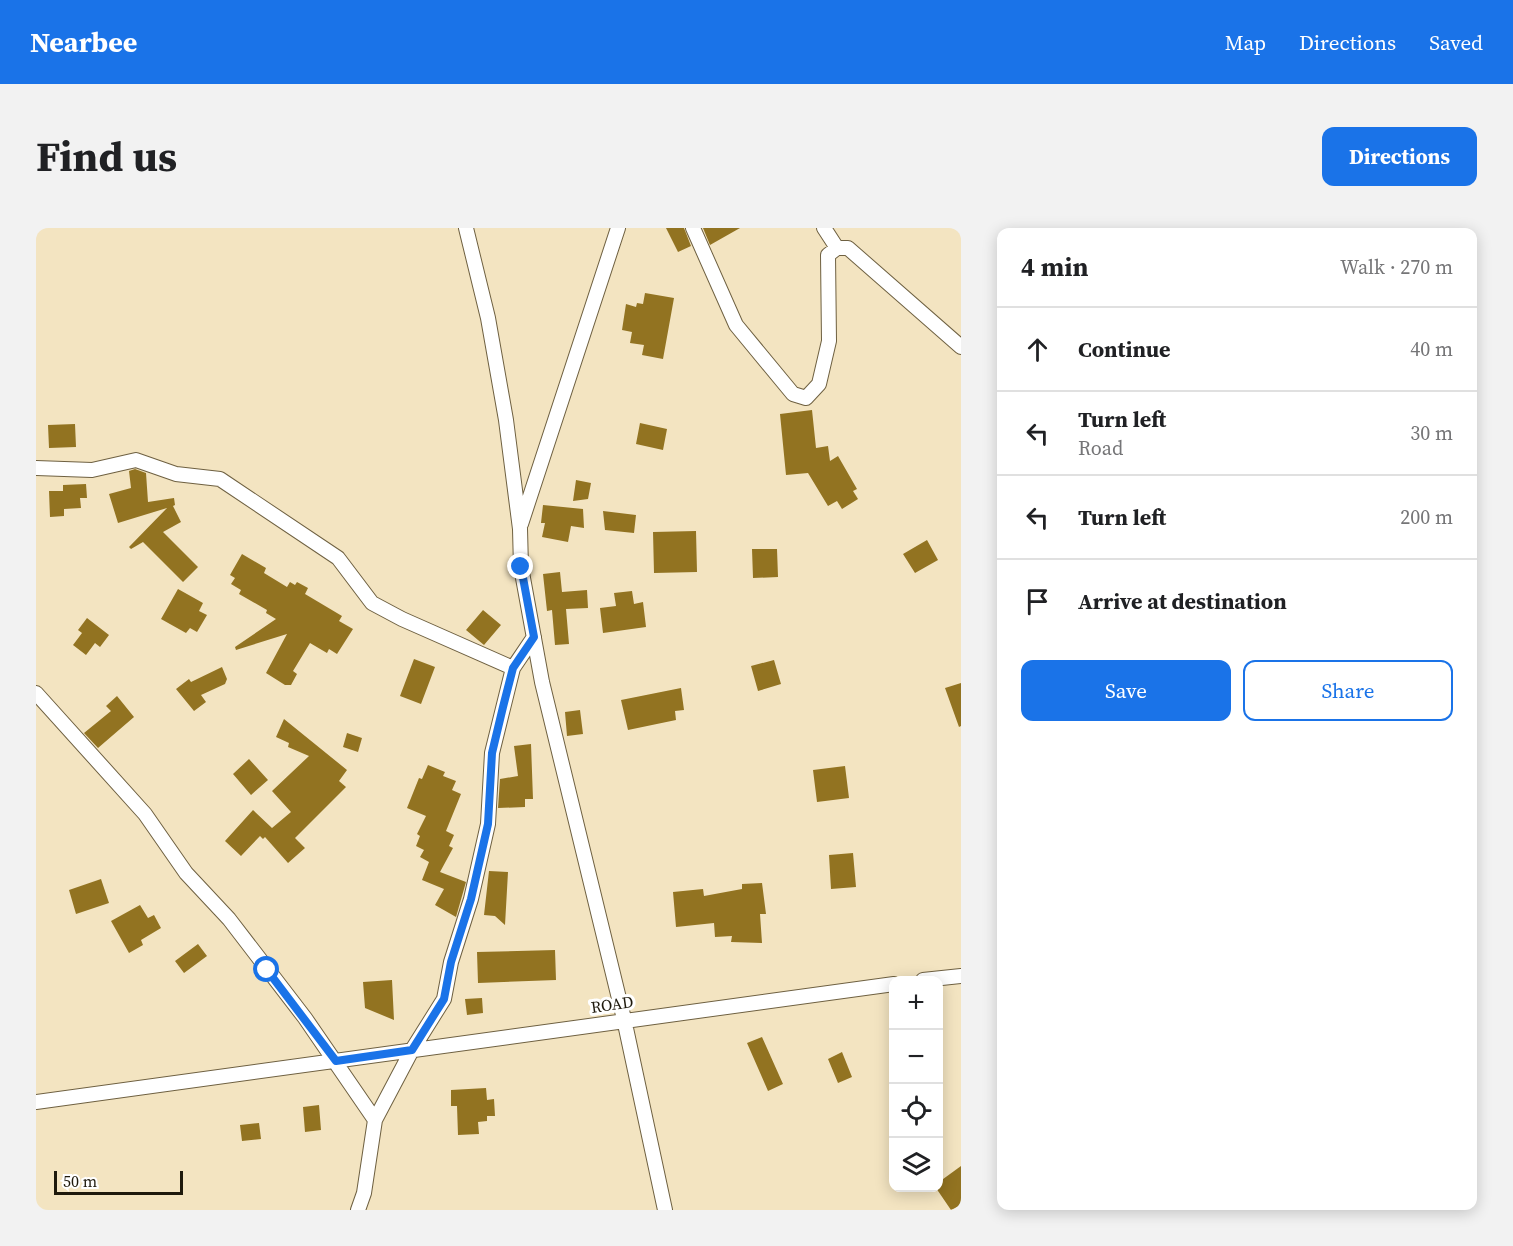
<!DOCTYPE html>
<html lang="en">
<head>
<meta charset="utf-8">
<style>
  :root { --surface:#fff; --page:#f2f2f2; --text:#202124; --muted:#757577; --line:#e0e0e0; --accent:#1a73e8 }
  body { margin:0; font-family:"Source Serif 4",serif; background:var(--page); color:var(--text) }
  .controls { position:absolute; right:18px; bottom:18px; display:grid; overflow:hidden; border-radius:12px; box-shadow:0 3px 15px #0003 }
  .controls button { width:54px; height:54px; display:grid; place-items:center; padding:0; border:0; border-bottom:2px solid var(--line); background:var(--surface); color:var(--text); font:30px sans-serif }
  .scale { position:absolute; left:18px; bottom:15px; width:129px; box-sizing:border-box; padding-left:6px; border:3px solid #1e190c; border-top:0; font-size:16px; line-height:21px; white-space:nowrap; color:#1e190c; -webkit-text-stroke:4px #fff; paint-order:stroke }
  .stop { position:absolute; width:18px; height:18px; margin:-14px; border:4px solid #1a73e8; border-radius:50%; background:#fff }
  .stop.end { background:#1a73e8; border-color:#fff; box-shadow:0 2px 6px #0008 }
  .list { margin:0; padding:0; list-style:none }
  h2 { display:flex; justify-content:space-between; align-items:center; height:78px; margin:0; padding:0 24px; font-size:26px }
  h2 small { font-size:20px; font-weight:400; color:var(--muted) }
  .list li { display:grid; grid-template-columns:39px 1fr auto; gap:18px; align-items:center; box-sizing:border-box; height:84px; padding:0 24px; border-top:2px solid var(--line) }
  .list b { display:block; font-size:22px; white-space:nowrap }
  .list p { margin:0; font-size:20px; white-space:nowrap; color:var(--muted) }
  .list em { font-size:20px; font-style:normal; color:var(--muted) }
  .actions { display:flex; gap:12px; padding:18px 24px }
  .actions a { flex:1; padding:14px 0; border:2px solid var(--accent); border-radius:12px; text-align:center; font-size:21px; color:var(--accent) }
  .actions .main { background:var(--accent); color:#fff }
  .icon { flex:none; width:33px; height:33px; fill:none; stroke:currentColor; stroke-width:2; stroke-linecap:round; stroke-linejoin:round }
  .map { position:relative; flex:none; width:925px; height:982px; overflow:hidden; border-radius:12px }
  header { display:flex; align-items:center; gap:36px; box-sizing:border-box; height:84px; padding:0 30px; background:var(--accent); color:#fff }
  header strong { font-size:28px }
  nav { display:flex; gap:33px; margin-inline-start:auto; font-size:21px }
  .intro { display:flex; align-items:center; justify-content:space-between; box-sizing:border-box; height:144px; padding:0 36px }
  h1 { margin:0; font-size:42px }
  .button { padding:15px 27px; border-radius:12px; background:var(--accent); color:#fff; font-size:21px; font-weight:700 }
  main { display:flex; gap:36px; padding:0 36px }
  aside { flex:1; background:var(--surface); border-radius:12px; box-shadow:0 3px 15px #0003 }
  .map>svg:first-child { display:block }
  .building { fill:#927321 }
  .lines { fill:none; stroke-linecap:round; stroke-linejoin:round }
  .minor-casing { stroke:#6e6041; stroke-width:16 }
  .minor { stroke:#fff; stroke-width:14 }
  .route { stroke:#1a73e8; stroke-width:8 }
  .labels { text-anchor:middle; stroke-width:6; stroke-linejoin:round; paint-order:stroke }
  .street-label { font-size:16px; fill:#1e190c; stroke:#fff }
</style>
</head>
<body>
<header>
<strong>Nearbee</strong>
<nav><a>Map</a><a>Directions</a><a>Saved</a></nav>
</header>
<div class="intro"><h1>Find us</h1><a class="button">Directions</a></div>
<main>
<div class="map">
<svg width="925" height="982" viewBox="0 0 925 982">
  <rect width="100%" height="100%" fill="#f3e4c1"/>
  <path class="building" d="M 630,0 L 648,0 L 655,18 L 642,24 Z
    M 667,0 L 704,0 L 674,17 Z
    M 609,65 L 638,70 L 627,131 L 606,127 L 608,117 L 594,115 L 596,104 L 586,102 L 590,76 L 600,79 L 601,75 L 607,76 Z
    M 776,182 L 780,220 L 792,218 L 794,233 L 802,228 L 821,261 L 817,263 L 822,271 L 806,281 L 801,273 L 792,278 L 772,245 L 750,247 L 744,186 Z
    M 604,195 L 631,201 L 627,222 L 600,216 Z
    M 39,196 L 40,219 L 13,220 L 12,197 Z
    M 99,241 L 110,245 L 112,274 L 138,270 L 139,277 L 137,278 L 145,294 L 127,304 L 162,339 L 147,354 L 107,314 L 95,321 L 93,319 L 131,280 L 82,295 L 73,266 L 95,260 L 93,243 Z
    M 540,252 L 555,255 L 552,271 L 537,273 Z
    M 50,256 L 51,270 L 44,270 L 45,280 L 28,281 L 28,288 L 14,289 L 13,263 L 27,263 L 27,257 Z
    M 507,277 L 547,281 L 548,300 L 535,298 L 532,314 L 506,309 L 509,295 L 505,295 Z
    M 567,283 L 600,287 L 598,305 L 569,302 Z
    M 660,303 L 661,344 L 618,345 L 617,304 Z
    M 891,312 L 902,332 L 879,345 L 867,326 Z
    M 716,321 L 741,321 L 742,349 L 717,350 Z
    M 206,326 L 230,340 L 228,345 L 251,359 L 254,354 L 259,357 L 261,354 L 272,360 L 269,366 L 306,388 L 303,393 L 317,401 L 301,426 L 293,421 L 291,425 L 274,415 L 257,443 L 261,446 L 255,457 L 249,457 L 230,445 L 251,406 L 200,422 L 199,419 L 240,391 L 230,385 L 231,382 L 203,366 L 205,362 L 195,356 L 199,350 L 194,347 Z
    M 524,344 L 526,364 L 551,362 L 552,380 L 530,381 L 533,416 L 519,417 L 516,382 L 511,383 L 507,346 Z
    M 142,361 L 167,375 L 163,383 L 171,387 L 161,404 L 154,400 L 150,405 L 125,391 Z
    M 596,363 L 598,376 L 607,374 L 610,399 L 567,405 L 564,380 L 580,378 L 578,365 Z
    M 447,382 L 465,397 L 448,417 L 430,402 Z
    M 51,390 L 73,407 L 64,419 L 59,415 L 50,427 L 37,417 L 46,405 L 42,402 Z
    M 378,431 L 399,439 L 385,476 L 364,468 Z
    M 738,432 L 745,456 L 722,463 L 715,438 Z
    M 186,439 L 191,451 L 189,456 L 165,467 L 170,474 L 158,483 L 140,461 L 153,451 L 155,454 Z
    M 925,455 L 925,498 L 923,499 L 909,460 Z
    M 645,460 L 648,482 L 639,483 L 640,492 L 592,502 L 585,472 Z
    M 81,468 L 98,489 L 62,520 L 48,505 L 75,483 L 70,478 Z
    M 544,482 L 547,506 L 531,508 L 529,484 Z
    M 248,491 L 311,542 L 303,553 L 310,559 L 259,610 L 269,620 L 252,635 L 229,609 L 227,611 L 224,608 L 205,628 L 189,613 L 217,582 L 236,600 L 255,584 L 236,563 L 273,528 L 252,519 L 253,515 L 240,509 Z
    M 311,505 L 326,510 L 322,524 L 307,519 Z
    M 495,516 L 497,571 L 489,571 L 489,579 L 462,580 L 464,551 L 482,548 L 478,518 Z
    M 213,531 L 232,552 L 215,567 L 197,546 Z
    M 392,537 L 409,544 L 407,548 L 420,553 L 416,562 L 425,566 L 410,603 L 418,607 L 413,618 L 417,620 L 404,644 L 430,654 L 420,689 L 399,677 L 408,661 L 386,652 L 393,634 L 384,629 L 388,622 L 380,618 L 384,608 L 381,606 L 390,588 L 371,580 L 383,550 L 386,551 Z
    M 809,538 L 813,570 L 781,574 L 777,542 Z
    M 817,625 L 820,659 L 795,661 L 793,627 Z
    M 453,643 L 472,644 L 469,697 L 459,688 L 448,687 Z
    M 65,651 L 73,675 L 40,686 L 33,662 Z
    M 726,655 L 730,686 L 724,686 L 726,715 L 695,714 L 696,708 L 679,709 L 678,695 L 640,699 L 637,664 L 667,661 L 668,668 L 706,661 L 706,656 Z
    M 104,677 L 112,690 L 118,687 L 125,700 L 105,712 L 107,717 L 93,725 L 75,693 Z
    M 162,716 L 171,728 L 148,745 L 139,733 Z
    M 519,722 L 520,752 L 442,755 L 441,724 Z
    M 356,752 L 358,792 L 329,780 L 327,754 Z
    M 446,770 L 447,785 L 431,787 L 429,771 Z
    M 726,809 L 747,856 L 732,863 L 711,815 Z
    M 806,824 L 816,849 L 802,855 L 792,831 Z
    M 450,860 L 451,872 L 458,871 L 459,888 L 451,888 L 451,893 L 442,894 L 443,906 L 422,907 L 421,878 L 415,878 L 415,862 Z
    M 283,877 L 285,902 L 269,904 L 267,879 Z
    M 223,895 L 225,911 L 206,913 L 204,897 Z
    M 925,938 L 925,977 L 915,982 L 900,960 L 903,960 L 903,954 Z"/>
  <g class="lines">
    <g class="minor-casing">
      <path id="minor" d="M 430,0 L 452,90 L 470,192 L 484,301 L 485,339 L 506,454 L 588,791 L 629,982
        M 657,0 L 700,97 L 757,166 L 770,170 L 783,156 L 793,113 L 792,27 L 801,20 L 812,20 L 925,119
        M 788,0 L 801,20
        M 0,240 L 56,242 L 100,232 L 140,246 L 184,251 L 302,330 L 336,375 L 366,391 L 477,440 L 498,409
        M 485,296 L 582,0
        M 0,465 L 109,586 L 150,645 L 193,691 L 269,790 L 339,892
        M 887,752 L 925,748
        M 0,874 L 858,756
        M 322,982 L 328,965 L 339,892 L 376,822 L 408,771 L 415,734 L 435,671 L 452,596 L 456,525 L 477,440"/>
    </g>
    <use href="#minor" class="minor"/>
  </g>
  <g class="lines">
    <path class="route" d="M 231,742 L 300,833 L 376,822 L 408,771 L 415,734 L 435,671 L 452,596 L 456,525 L 467,479 L 477,440 L 498,409 L 485,339"/>
  </g>
  <g class="labels">
    <g class="street-label">
      <text transform="translate(576 776) rotate(-8)" y="6">ROAD</text>
    </g>
  </g>
</svg>
<div class="controls">
<button>+</button>
<button>−</button>
<button><svg class="icon" aria-label="locate" viewBox="0 0 24 24"><circle cx="12" cy="12" r="6"/><path d="M12 2v4M12 18v4M2 12h4M18 12h4"/></svg></button>
<button><svg class="icon" aria-label="layers" viewBox="0 0 24 24"><path d="M12 4l9 5-9 5-9-5zM3 14l9 5 9-5"/></svg></button>
</div>
<div class="scale">50 m</div>
<div class="stop" style="left:231px;top:742px"></div>
<div class="stop end" style="left:485px;top:339px"></div>
</div>
<aside>
<h2>4 min<small>Walk · 270 m</small></h2>
<ul class="list">
<li><svg class="icon" aria-label="ahead" viewBox="0 0 24 24"><path d="M12 20V5M6 11l6-6 6 6"/></svg><div><b>Continue</b></div><em>40 m</em></li>
<li><svg class="icon" aria-label="left" viewBox="0 0 24 24"><path d="M17 20v-9H6M10 6l-5 5 5 5"/></svg><div><b>Turn left</b><p>Road</p></div><em>30 m</em></li>
<li><svg class="icon" aria-label="left" viewBox="0 0 24 24"><path d="M17 20v-9H6M10 6l-5 5 5 5"/></svg><div><b>Turn left</b></div><em>200 m</em></li>
<li><svg class="icon" aria-label="arrive" viewBox="0 0 24 24"><path d="M6 21V4h12l-3 4 3 4H6"/></svg><div><b>Arrive at destination</b></div></li>
</ul>
<div class="actions"><a class="main">Save</a><a>Share</a></div>
</aside>
</main>
</body>
</html>
